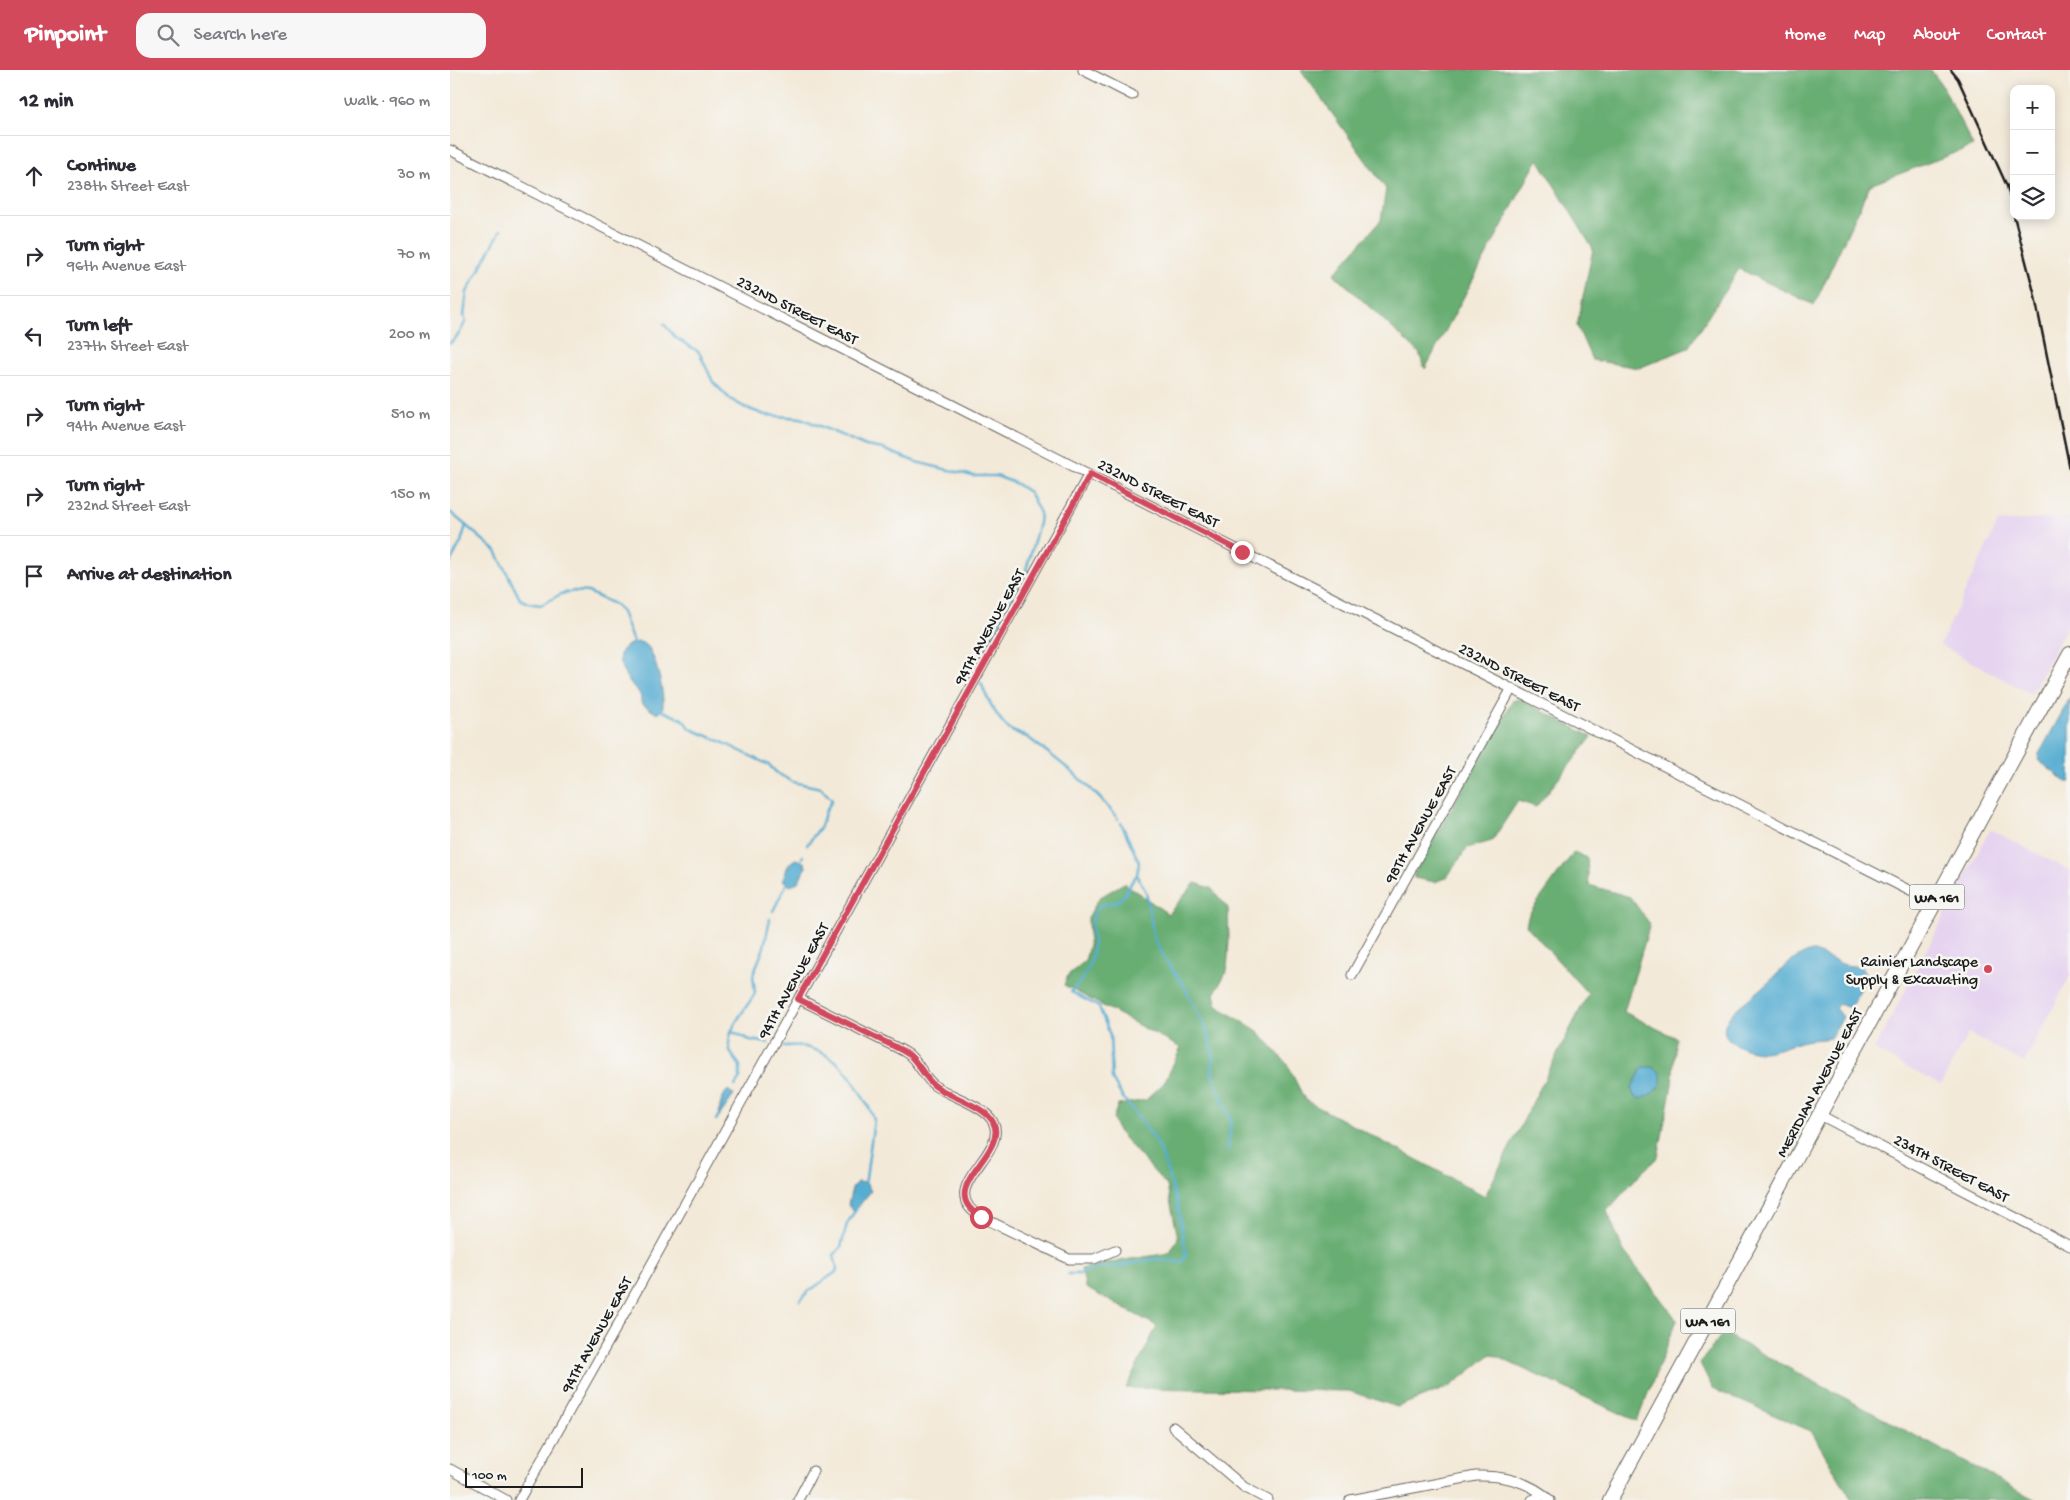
<!DOCTYPE html>
<html lang="en">
<head>
<meta charset="utf-8">
<style>
  :root { --surface:#fff; --page:#f7f7f7; --text:#2b2b33; --muted:#7c7c81; --line:#e1e1e2; --accent:#d1495b }
  body { margin:0; font-family:"Gochi Hand",sans-serif; background:var(--page); color:var(--text) }
  .controls { position:absolute; right:15px; top:15px; display:grid; overflow:hidden; border-radius:10px; box-shadow:0 2px 12px #0003 }
  .controls button { width:45px; height:45px; display:grid; place-items:center; padding:0; border:0; border-bottom:1px solid var(--line); background:var(--surface); color:var(--text); font:25px sans-serif }
  .scale { position:absolute; left:15px; bottom:12px; width:118px; box-sizing:border-box; padding-left:5px; border:2px solid #1c1c1c; border-top:0; font-size:14px; line-height:18px; white-space:nowrap; color:#1c1c1c; -webkit-text-stroke:4px #f6f6f2; paint-order:stroke }
  .stop { position:absolute; width:15px; height:15px; margin:-11px; border:4px solid #d1495b; border-radius:50%; background:#fff }
  .stop.end { background:#d1495b; border-color:#fff; box-shadow:0 1px 5px #0008 }
  .list { margin:0; padding:0; list-style:none }
  h2 { display:flex; justify-content:space-between; align-items:center; height:65px; margin:0; padding:0 20px; font-size:21px }
  h2 small { font-size:16px; font-weight:400; color:var(--muted) }
  .list li { display:grid; grid-template-columns:32px 1fr auto; gap:15px; align-items:center; box-sizing:border-box; height:80px; padding:0 20px; border-top:1px solid var(--line) }
  .list b { display:block; font-size:19px; white-space:nowrap }
  .list p { margin:0; font-size:16px; white-space:nowrap; color:var(--muted) }
  .list em { font-size:16px; font-style:normal; color:var(--muted) }
  .icon { flex:none; width:28px; height:28px; fill:none; stroke:currentColor; stroke-width:2; stroke-linecap:round; stroke-linejoin:round }
  .map { position:relative; flex:none; width:1620px; height:1430px; overflow:hidden }
  header { display:flex; align-items:center; gap:30px; box-sizing:border-box; height:70px; padding:0 25px; background:var(--accent); color:#fff }
  header strong { font-size:24px }
  nav { display:flex; gap:28px; margin-inline-start:auto; font-size:18px }
  .search { width:350px; height:45px; background:var(--page); display:flex; align-items:center; gap:12px; box-sizing:border-box; padding:0 18px; border-radius:15px; color:var(--muted); font-size:19px }
  main { display:flex }
  aside { flex:1; background:var(--surface) }
  .map>svg:first-child { display:block }
  .built { fill:#e6d3f0 }
  .forest { fill:#68ad72; stroke:#426447 }
  .water { fill:#56add2; stroke:#396477 }
  .lines { fill:none; stroke-linecap:round; stroke-linejoin:round }
  .stream { stroke:#56add2; stroke-width:2.5 }
  .minor-casing { stroke:#67645e; stroke-width:11 }
  .primary-casing { stroke:#67645e; stroke-width:16 }
  .minor { stroke:#fff; stroke-width:9 }
  .primary { stroke:#fff; stroke-width:14 }
  .rail { stroke:#1c1c1c; stroke-width:2.5 }
  .route { stroke:#d1495b; stroke-width:6 }
  .poi-dot { fill:#d1495b; stroke:#f6f6f2; stroke-width:2 }
  .labels { text-anchor:middle; stroke-width:5; stroke-linejoin:round; paint-order:stroke }
  .shield { fill:#f6f6f2; stroke:#5d5d5c; stroke-width:1 }
  .shield-label { font-size:15px; font-weight:bold; fill:#1c1c1c }
  .street-label { font-size:16px; fill:#1c1c1c; stroke:#f6f6f2 }
  .poi-label { font-size:16px; fill:#1c1c1c; stroke:#f6f6f2; text-anchor:end }
</style>
</head>
<body>
<header>
<strong>Pinpoint</strong>
<div class="search"><svg class="icon" aria-label="search" viewBox="0 0 24 24"><circle cx="10" cy="10" r="6"/><path d="M15 15l6 6"/></svg>Search here</div>
<nav><a>Home</a><a>Map</a><a>About</a><a>Contact</a></nav>
</header>
<main>
<aside>
<h2>12 min<small>Walk · 960 m</small></h2>
<ul class="list">
<li><svg class="icon" aria-label="ahead" viewBox="0 0 24 24"><path d="M12 20V5M6 11l6-6 6 6"/></svg><div><b>Continue</b><p>238th Street East</p></div><em>30 m</em></li>
<li><svg class="icon" aria-label="right" viewBox="0 0 24 24"><path d="M7 20v-9h11M14 6l5 5-5 5"/></svg><div><b>Turn right</b><p>96th Avenue East</p></div><em>70 m</em></li>
<li><svg class="icon" aria-label="left" viewBox="0 0 24 24"><path d="M17 20v-9H6M10 6l-5 5 5 5"/></svg><div><b>Turn left</b><p>237th Street East</p></div><em>200 m</em></li>
<li><svg class="icon" aria-label="right" viewBox="0 0 24 24"><path d="M7 20v-9h11M14 6l5 5-5 5"/></svg><div><b>Turn right</b><p>94th Avenue East</p></div><em>510 m</em></li>
<li><svg class="icon" aria-label="right" viewBox="0 0 24 24"><path d="M7 20v-9h11M14 6l5 5-5 5"/></svg><div><b>Turn right</b><p>232nd Street East</p></div><em>150 m</em></li>
<li><svg class="icon" aria-label="arrive" viewBox="0 0 24 24"><path d="M6 21V4h12l-3 4 3 4H6"/></svg><div><b>Arrive at destination</b></div></li>
</ul>
</aside>
<div class="map">
<svg width="1620" height="1430" viewBox="0 0 1620 1430">
  <rect width="100%" height="100%" fill="#f6f6f2"/>
  <filter id="ink" filterUnits="userSpaceOnUse"><feTurbulence type="fractalNoise" baseFrequency=".02" numOctaves="2"/><feDisplacementMap in="SourceGraphic" scale="10" xChannelSelector="R" yChannelSelector="G"/><feConvolveMatrix kernelMatrix="1 2 1 2 8 2 1 2 1" color-interpolation-filters="sRGB"/></filter>
  <filter id="wash" filterUnits="userSpaceOnUse"><feTurbulence type="fractalNoise" baseFrequency=".0096" numOctaves="4" result="noise"/><feDisplacementMap in="SourceGraphic" scale="20" xChannelSelector="R" yChannelSelector="G"/><feGaussianBlur stdDeviation="1.12" result="paint"/><feColorMatrix in="noise" values="0 0 0 0 0 0 0 0 0 0 0 0 0 0 0 0 0 1.4 0 .05"/><feComposite in="paint" operator="in"/></filter>
  <g filter="url(#wash)">
    <rect width="100%" height="100%" fill="#f3e9d8"/>
    <path class="built" d="M 1618,447 L 1620,456 L 1620,550 L 1581,624 L 1490,575 L 1548,452 Z
      M 1540,759 L 1620,801 L 1620,906 L 1574,993 L 1518,963 L 1491,1015 L 1424,980 Z"/>
    <path class="forest" d="M 851,0 L 1481,0 L 1493,17 L 1523,76 L 1420,115 L 1364,235 L 1289,199 L 1238,278 L 1189,298 L 1142,290 L 1127,256 L 1143,179 L 1088,89 L 975,299 L 969,283 L 884,204 L 931,150 L 936,119 Z
      M 1069,629 L 1142,667 L 1086,737 L 1068,731 L 1042,771 L 1017,778 L 997,807 L 985,812 L 964,808 L 964,804 L 1063,630 Z
      M 1124,782 L 1137,788 L 1139,815 L 1180,827 L 1200,854 L 1174,942 L 1226,968 L 1222,1015 L 1208,1087 L 1188,1106 L 1157,1141 L 1173,1180 L 1227,1250 L 1187,1351 L 1041,1284 L 1001,1316 L 947,1337 L 899,1321 L 676,1318 L 707,1256 L 636,1218 L 631,1199 L 655,1193 L 720,1183 L 728,1168 L 717,1116 L 668,1061 L 663,1048 L 668,1035 L 696,1030 L 714,1013 L 731,978 L 614,915 L 618,905 L 635,891 L 639,875 L 638,848 L 649,828 L 674,813 L 718,844 L 745,813 L 761,818 L 778,838 L 779,871 L 777,901 L 764,924 L 767,936 L 808,961 L 837,994 L 855,1030 L 1035,1126 L 1138,924 L 1076,855 L 1079,844 Z
      M 1273,1263 L 1586,1430 L 1402,1430 L 1361,1361 L 1263,1319 L 1250,1293 Z"/>
    <path class="water" d="M 189,572 C 193,573 196,574 199,578 C 206,590 214,621 213,635 C 213,640 210,642 207,644 L 191,633 C 191,630 191,627 190,625 C 189,621 183,617 180,613 C 168,595 161,576 189,572 Z
      M 1620,628 L 1620,712 L 1616,712 L 1588,690 L 1589,684 Z
      M 346,789 L 355,793 L 356,797 L 348,812 L 340,816 L 333,810 C 335,802 338,792 346,789 Z
      M 1362,881 L 1395,895 L 1412,897 L 1416,904 L 1416,909 L 1400,938 L 1389,934 L 1386,938 L 1393,947 L 1380,968 C 1372,970 1363,969 1354,971 C 1341,974 1327,981 1314,982 C 1303,982 1294,979 1285,974 C 1255,956 1296,932 1311,919 C 1328,905 1340,887 1362,881 Z
      M 1193,997 L 1202,997 L 1210,1002 C 1216,1015 1201,1027 1189,1029 L 1183,1025 L 1182,1017 Z
      M 278,1020 L 284,1025 L 268,1048 C 269,1040 271,1026 278,1020 Z
      M 407,1112 L 416,1113 L 421,1121 L 404,1142 L 398,1135 L 402,1118 Z"/>
    <g class="lines">
      <path class="stream" d="M 214,254 L 226,268 L 249,282 L 263,312 L 280,329 L 294,337 L 315,345 L 351,348 L 416,376 L 433,379 L 466,392 L 523,406 L 546,406 L 565,413 L 579,422 L 590,443 L 589,453 L 575,504 L 526,598
        M 0,273 L 9,264 L 16,251 L 14,246 L 17,222 L 51,160
        M 0,442 L 46,481 L 70,529 L 78,533 L 91,535 L 111,524 L 124,521 L 138,522 L 164,534 L 172,542 L 184,575
        M 0,493 L 11,472 L 16,455
        M 531,613 C 537,628 547,648 559,659 C 565,664 574,664 580,669 C 612,693 643,717 668,749
        M 210,640 L 232,649 L 241,659 L 270,671 L 319,695 L 327,703 L 343,712 L 371,718 L 382,730 L 375,743 L 371,756 L 357,775
        M 671,753 L 689,792 L 687,805 L 696,822 L 704,868 L 715,889 L 734,916 L 757,961 L 763,983 L 762,1004 L 781,1050 L 778,1081
        M 350,792 L 353,786
        M 323,841 L 338,811
        M 281,961 L 300,970 L 318,973
        M 327,977 C 335,977 344,974 351,976 C 381,982 396,997 410,1022 C 415,1032 421,1039 424,1050 L 415,1115
        M 285,1016 L 290,1008 L 290,996 C 288,992 283,987 281,983 C 272,963 296,940 305,923 L 303,905 L 314,877 L 320,849
        M 266,1050 L 269,1045
        M 618,1204 L 630,1204 L 645,1198 L 670,1196 L 704,1189 L 731,1192 L 734,1189 L 736,1184 L 727,1132 L 712,1085 L 705,1069 L 671,1025 L 662,1009 L 660,965 L 649,937 L 621,922 C 631,912 643,894 643,878 C 643,866 639,851 646,840 C 651,832 658,835 666,832 C 677,827 679,812 687,805
        M 350,1231 L 359,1221 L 386,1202 L 387,1198 L 384,1185 L 391,1177 L 397,1154 L 406,1139"/>
    </g>
  </g>
  <g filter="url(#ink)">
    <g class="lines">
      <g class="minor-casing">
        <path id="minor" d="M 633,0 L 682,25
          M 0,80 L 1484,833
          M 902,905 L 1062,618
          M 349,929 C 375,942 401,955 427,968 C 437,973 449,978 458,984 C 469,992 474,1008 485,1016 C 500,1026 535,1036 543,1052 C 560,1084 482,1118 531,1147 L 619,1189 L 644,1189 L 665,1180
          M 1370,1045 L 1620,1176
          M 723,1357 L 794,1417 L 818,1430
          M 0,1399 L 56,1430
          M 69,1430 L 170,1251 L 639,404
          M 348,1430 L 363,1401
          M 900,1430 L 1026,1406 C 1054,1405 1079,1411 1100,1430
          M 1082,1430 L 1094,1425"/>
      </g>
      <g class="primary-casing">
        <path id="primary" d="M 1160,1430 L 1620,584"/>
      </g>
      <use href="#minor" class="minor"/>
      <use href="#primary" class="primary"/>
      <path class="rail" d="M 1501,0 L 1508,9 L 1557,116 L 1564,143
        M 1564,146 L 1584,222 L 1620,399"/>
    </g>
  </g>
  <g class="lines" filter="url(#ink)">
    <path class="route" d="M 531,1147 C 482,1118 560,1084 543,1052 C 535,1036 500,1027 485,1016 C 474,1008 469,992 458,984 C 449,978 437,973 427,968 C 401,955 375,942 348,929 L 640,404 L 792,482"/>
  </g>
  <circle class="poi-dot" cx="1538" cy="899" r="5"/>
  <g class="labels">
    <g class="shield">
      <rect x="1459.5" y="814.5" width="55" height="25" rx="4"/>
      <rect x="1230.5" y="1238.5" width="55" height="25" rx="4"/>
    </g>
    <g class="shield-label">
      <text x="1487" y="832">WA 161</text>
      <text x="1258" y="1256">WA 161</text>
    </g>
    <g class="street-label">
      <text transform="translate(348 239) rotate(27)" y="6">232ND STREET EAST</text>
      <text transform="translate(709 422) rotate(27)" y="6">232ND STREET EAST</text>
      <text transform="translate(538 556) rotate(-61)" y="6">94TH AVENUE EAST</text>
      <text transform="translate(1070 606) rotate(27)" y="6">232ND STREET EAST</text>
      <text transform="translate(969 754) rotate(-61)" y="6">98TH AVENUE EAST</text>
      <text transform="translate(342 910) rotate(-61)" y="6">94TH AVENUE EAST</text>
      <text transform="translate(1368 1012) rotate(-62)" y="6">MERIDIAN AVENUE EAST</text>
      <text transform="translate(1502 1097) rotate(28)" y="6">234TH STREET EAST</text>
      <text transform="translate(145 1264) rotate(-61)" y="6">94TH AVENUE EAST</text>
    </g>
    <g class="poi-label">
      <text x="1528" y="896">Rainier Landscape<tspan x="1528" dy="18">Supply &amp; Excavating</tspan></text>
    </g>
  </g>
</svg>
<div class="controls">
<button>+</button>
<button>−</button>
<button><svg class="icon" aria-label="layers" viewBox="0 0 24 24"><path d="M12 4l9 5-9 5-9-5zM3 14l9 5 9-5"/></svg></button>
</div>
<div class="scale">100 m</div>
<div class="stop" style="left:531px;top:1147px"></div>
<div class="stop end" style="left:792px;top:482px"></div>
</div>
</main>
</body>
</html>
